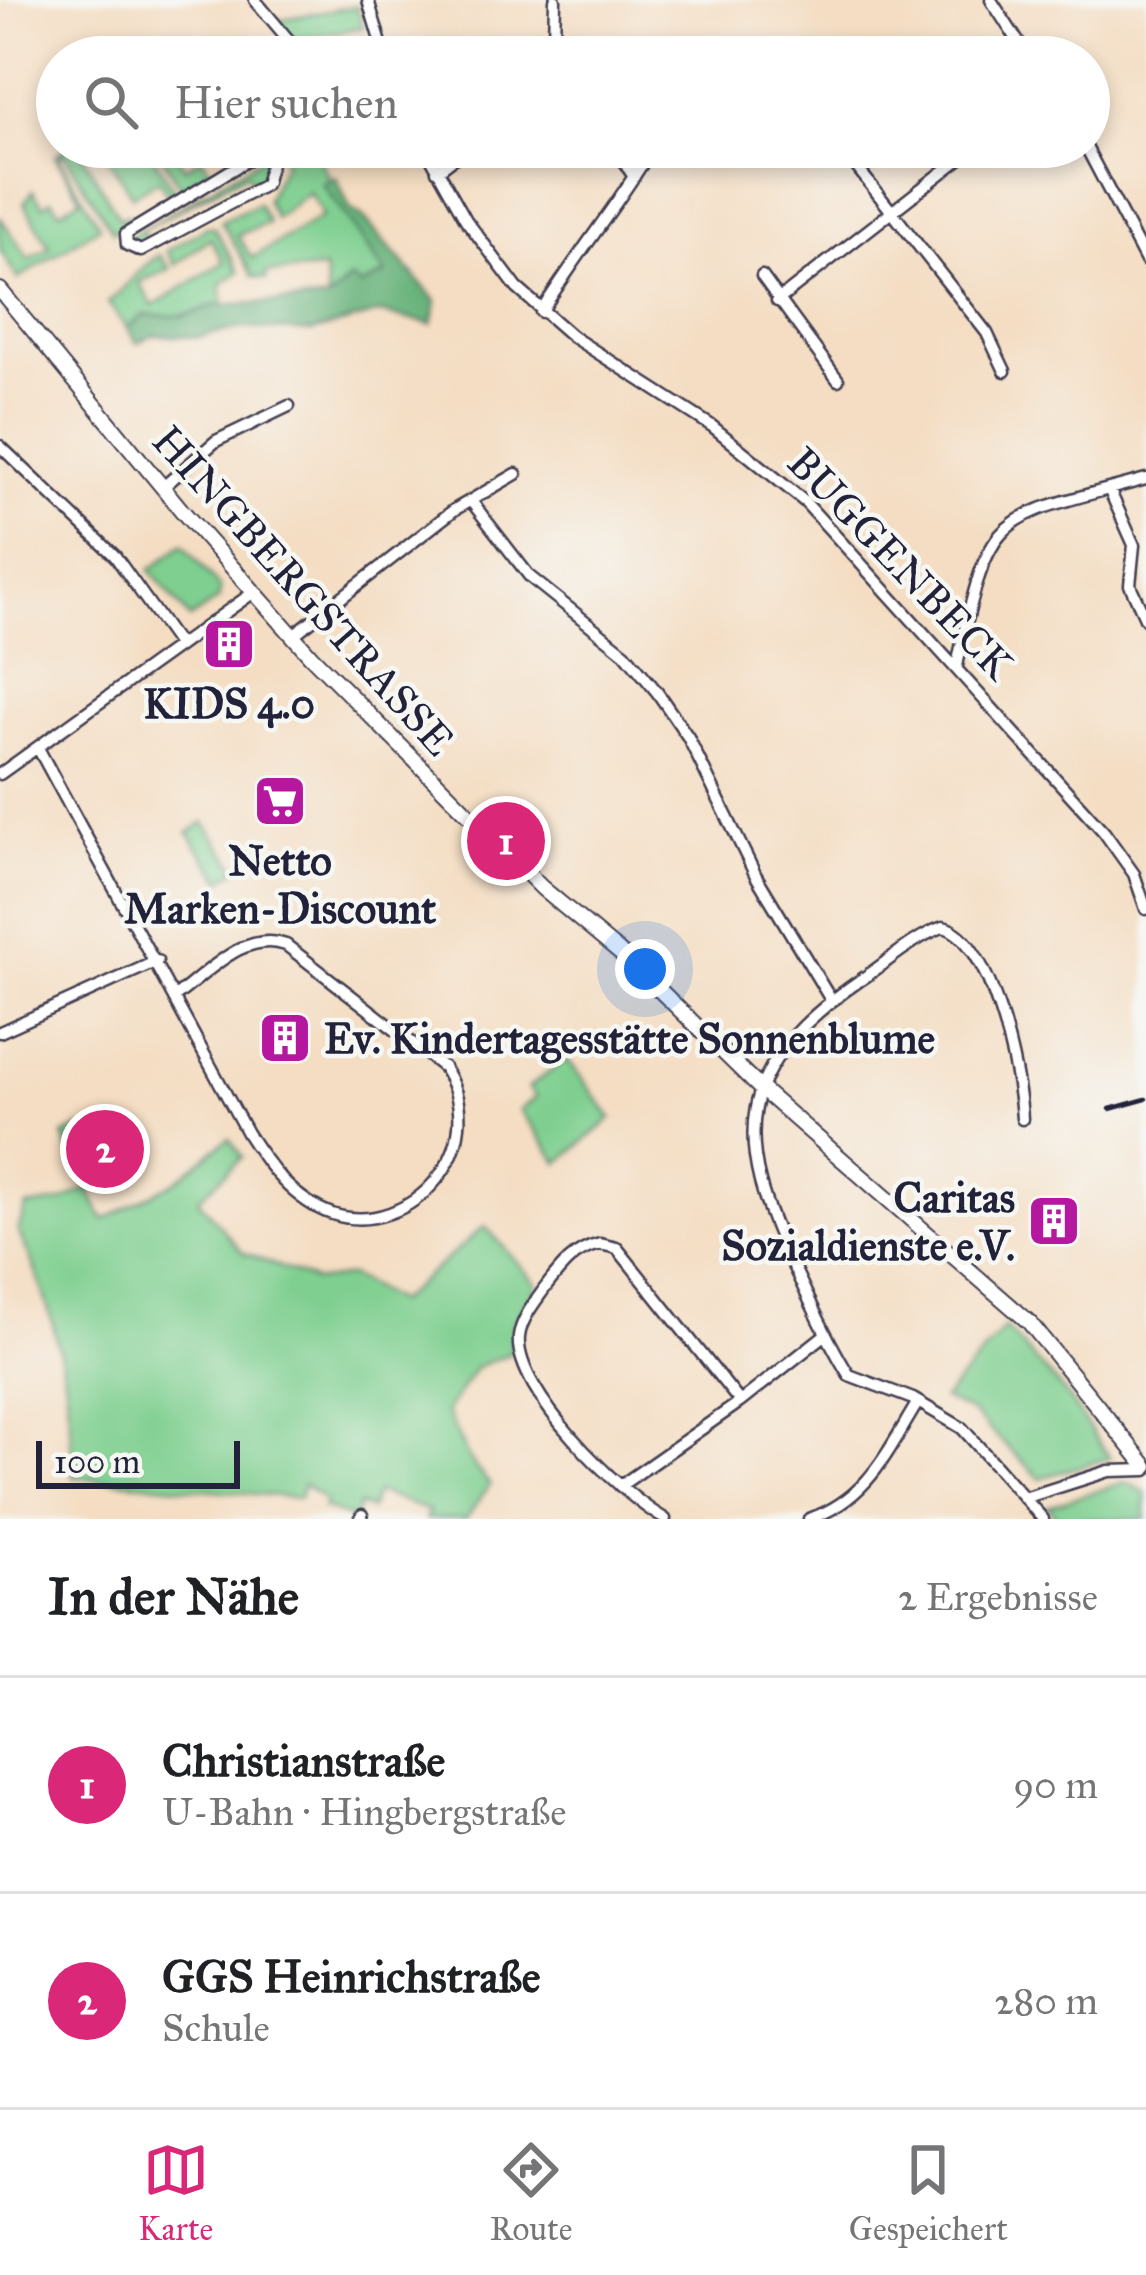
<!DOCTYPE html>
<html lang="de">
<head>
<meta charset="utf-8">
<style>
  :root { --surface:#fff; --page:#f2f2f2; --text:#202124; --muted:#757577; --line:#e0e0e0; --accent:#db2777 }
  body { margin:0; font-family:"IM FELL Great Primer",serif; background:var(--page); color:var(--text) }
  .scale { position:absolute; left:36px; bottom:30px; width:204px; box-sizing:border-box; padding-left:12px; border:6px solid #22223b; border-top:0; font-size:33px; line-height:42px; white-space:nowrap; color:#22223b; -webkit-text-stroke:9px #f6f6f2; paint-order:stroke }
  .you { position:absolute; left:645px; top:969px; width:42px; height:42px; margin:-30px; border:9px solid #fff; border-radius:50%; background:#1a73e8; box-shadow:0 0 0 18px #1a73e833 }
  .badge { display:grid; place-items:center; width:78px; height:78px; border-radius:50%; background:var(--accent); color:#fff; font-size:39px; font-weight:700 }
  .pin { position:absolute; translate:-50% -50%; border:6px solid #fff; box-shadow:0 3px 12px #0006 }
  .list { margin:0; padding:0; list-style:none }
  h2 { display:flex; justify-content:space-between; align-items:center; height:156px; margin:0; padding:0 48px; font-size:51px }
  h2 small { font-size:39px; font-weight:400; color:var(--muted) }
  .list li { display:grid; grid-template-columns:78px 1fr auto; gap:36px; align-items:center; box-sizing:border-box; height:216px; padding:0 48px; border-top:3px solid var(--line) }
  .list b { display:block; font-size:45px; white-space:nowrap }
  .list p { margin:0; font-size:39px; white-space:nowrap; color:var(--muted) }
  .list em { font-size:39px; font-style:normal; color:var(--muted) }
  .icon { flex:none; width:66px; height:66px; fill:none; stroke:currentColor; stroke-width:2; stroke-linecap:round; stroke-linejoin:round }
  .map { position:relative; flex:none; width:1146px; height:1519px; overflow:hidden }
  .search { position:absolute; background:var(--surface); box-shadow:0 6px 18px #0003; left:36px; right:36px; top:36px; height:132px; display:flex; align-items:center; gap:30px; box-sizing:border-box; padding:0 42px; border-radius:66px; color:var(--muted); font-size:45px }
  .sheet { height:588px; background:var(--surface) }
  nav { display:flex; justify-content:space-around; align-items:center; box-sizing:border-box; height:168px; border-top:3px solid var(--line); background:var(--surface); font-size:33px; color:var(--muted) }
  nav a { display:grid; justify-items:center; gap:6px }
  nav .on { color:var(--accent) }
  .map>svg:first-child { display:block }
  .green { fill:#7fcf90; stroke:#507866; stroke-width:3 }
  .forest { fill:#67b27a; stroke:#446a5a; stroke-width:3 }
  .lines { fill:none; stroke-linecap:round; stroke-linejoin:round }
  .minor-casing { stroke:#423e4f; stroke-width:15 }
  .tertiary-casing { stroke:#423e4f; stroke-width:18 }
  .minor { stroke:#fff; stroke-width:10 }
  .tertiary { stroke:#fff; stroke-width:14 }
  .rail { stroke:#22223b; stroke-width:4.5 }
  .labels { text-anchor:middle; stroke-width:9; stroke-linejoin:round; paint-order:stroke }
  .street-label { font-size:42px; fill:#22223b; stroke:#f6f6f2 }
  .poi-label { font-size:42px; font-weight:bold; fill:#22223b; stroke:#f6f6f2 }
</style>
</head>
<body>
<div class="map">
<svg width="1146" height="1519" viewBox="0 0 1146 1519">
  <rect width="100%" height="100%" fill="#f6f6f2"/>
  <filter id="ink" filterUnits="userSpaceOnUse"><feTurbulence type="fractalNoise" baseFrequency=".00833" numOctaves="2"/><feDisplacementMap in="SourceGraphic" scale="24" xChannelSelector="R" yChannelSelector="G"/><feConvolveMatrix kernelMatrix="1 2 1 2 8 2 1 2 1" color-interpolation-filters="sRGB"/></filter>
  <filter id="wash" filterUnits="userSpaceOnUse"><feTurbulence type="fractalNoise" baseFrequency=".004" numOctaves="4" result="noise"/><feDisplacementMap in="SourceGraphic" scale="48" xChannelSelector="R" yChannelSelector="G"/><feGaussianBlur stdDeviation="2.7" result="paint"/><feColorMatrix in="noise" values="0 0 0 0 0 0 0 0 0 0 0 0 0 0 0 0 0 1.4 0 .05"/><feComposite in="paint" operator="in"/></filter>
  <g filter="url(#wash)">
    <rect width="100%" height="100%" fill="#f4ddc2"/>
    <path class="green" d="M 357,6 L 363,27 L 292,40 L 276,20 Z
      M 67,147 L 78,147 L 120,219 L 128,215 L 132,220 L 113,232 L 64,153 L 59,158 L 100,226 L 18,279 L 0,250 L 0,217 L 29,259 L 50,247 L 24,203 L 33,191 L 43,205 L 52,200 L 60,211 L 81,198 L 55,156 Z
      M 102,147 L 148,147 L 175,192 L 169,196 L 158,180 L 132,196 Z
      M 156,147 L 172,147 L 185,168 L 202,158 L 210,170 L 181,188 Z
      M 282,147 L 312,147 L 330,178 L 323,184 L 387,273 L 361,286 L 350,279 L 328,300 L 324,269 L 266,273 L 266,279 L 253,276 L 221,221 L 258,204 L 268,223 L 237,235 L 252,258 L 323,216 L 309,192 L 275,219 L 266,200 L 284,164 Z
      M 268,154 L 262,182 L 255,186 L 247,173 L 142,230 L 148,243 L 134,246 L 133,235 Z
      M 207,227 L 214,227 L 239,272 L 221,284 L 224,308 L 173,317 L 144,315 L 127,328 L 108,303 C 127,287 139,268 159,255 L 170,269 L 139,282 L 153,306 L 224,262 L 210,238 L 175,265 L 167,251 Z
      M 183,544 L 220,588 L 219,599 L 190,619 L 150,570 Z
      M 204,822 L 238,869 L 222,880 L 188,833 Z
      M 567,1059 L 612,1118 L 559,1163 L 520,1110 L 536,1097 L 528,1088 Z
      M 81,1128 L 95,1158 L 77,1167 L 63,1136 Z
      M 229,1138 L 242,1157 L 198,1199 L 242,1252 L 315,1281 L 350,1276 L 397,1302 L 485,1226 L 537,1284 L 513,1326 L 511,1353 L 476,1367 L 446,1412 C 461,1441 466,1461 490,1484 L 466,1519 L 425,1519 L 429,1511 L 377,1492 L 370,1509 L 359,1505 L 354,1519 L 323,1508 L 326,1502 L 303,1484 L 299,1498 L 73,1477 C 70,1388 57,1311 18,1231 L 26,1207 L 61,1202 L 88,1188 L 104,1220 L 176,1181 Z
      M 1005,1328 L 1064,1392 L 1110,1458 L 1040,1478 L 971,1412 L 943,1399 Z
      M 1126,1482 L 1146,1493 L 1146,1519 L 1058,1519 L 1048,1506 Z"/>
    <path class="forest" d="M 336,177 L 350,209 L 362,216 L 437,302 L 432,324 L 380,313 L 312,332 L 242,328 L 198,337 L 153,335 L 137,343 L 127,328 L 144,315 L 186,316 L 214,305 L 328,300 L 351,279 L 361,286 L 386,274 L 322,184 Z"/>
  </g>
  <g filter="url(#ink)">
    <g class="lines">
      <g class="minor-casing">
        <path id="minor" d="M 255,0 L 303,57
          M 368,0 L 385,57
          M 991,0 L 1028,57
          M 773,56 L 774,57
          M 547,57 L 554,41 L 555,0
          M 269,147 L 126,234 L 127,245 L 141,251 L 265,185 L 275,147
          M 425,147 L 466,220 L 517,288 L 573,337 L 712,426 L 805,502 L 1104,832 L 1134,874 L 1146,909
          M 841,147 L 987,333 L 1005,371
          M 1086,147 L 1146,261
          M 437,171 L 468,147
          M 762,276 L 838,380
          M 777,301 L 975,147
          M 541,312 C 574,259 611,213 644,161 L 634,147 L 622,159 L 634,177
          M 0,446 L 115,556 L 179,646
          M 162,488 L 216,441 L 289,406
          M 1109,489 L 1134,545 L 1130,585 L 1146,620
          M 471,501 L 530,577 L 625,653 L 657,692 L 688,737 L 756,876 L 831,1000
          M 292,636 L 454,510 L 516,474
          M 957,666 C 991,504 995,521 1146,479
          M 38,748 L 247,1133 C 268,1166 294,1201 332,1214 C 410,1240 496,1145 443,1067 L 286,945 C 244,930 209,972 176,996
          M 0,774 L 254,592
          M 0,1032 L 157,961
          M 1022,1119 C 1020,1076 991,937 943,927 C 914,937 885,964 859,981 C 734,1067 730,1139 795,1270 C 812,1305 828,1342 849,1375 L 913,1399 L 962,1428 L 1043,1519
          M 620,1486 L 740,1402
          M 1024,1498 L 1109,1471 L 1146,1470
          M 360,1519 L 362,1515
          M 665,1519 C 620,1494 514,1391 519,1337 C 521,1319 535,1302 545,1288 C 561,1267 574,1250 600,1244 L 617,1248 L 740,1402 L 826,1334
          M 809,1519 C 868,1499 887,1452 918,1402"/>
      </g>
      <g class="tertiary-casing">
        <path id="tertiary" d="M 0,290 L 183,512 L 311,656 L 542,888 L 632,963 L 760,1088 L 1029,1322 L 1146,1466"/>
      </g>
      <use href="#minor" class="minor"/>
      <use href="#tertiary" class="tertiary"/>
      <path class="rail" d="M 1110,1109 L 1146,1099"/>
    </g>
  </g>
  <defs>
    <g id="building-square" transform="scale(2.7)"><rect x="-9" y="-9" width="18" height="18" rx="4" fill="#b5179e" stroke="#f6f6f2"/><path d="M-4-6H4V6H1V3H-1V6H-4ZM-2.5-4.3h1.7v1.8h-1.7ZM.8-4.3h1.7v1.8H.8ZM-2.5-1h1.7V.8h-1.7ZM.8-1h1.7V.8H.8Z" fill="#fff"/></g>
    <g id="supermarket-square" transform="scale(2.7)"><rect x="-9" y="-9" width="18" height="18" rx="4" fill="#b5179e" stroke="#f6f6f2"/><path d="M-6-5.5h2.5l.6 2H6L4.5 2H-2.5L-4.4-4H-6ZM-1.5 3.2a1.3 1.3 0 1 0 .1 0ZM3 3.2a1.3 1.3 0 1 0 .1 0Z" fill="#fff"/></g>
  </defs>
  <g fill-rule="evenodd">
    <use href="#building-square" x="229" y="644"/>
    <use href="#supermarket-square" x="280" y="801"/>
    <use href="#building-square" x="285" y="1038"/>
    <use href="#building-square" x="1054" y="1221"/>
  </g>
  <g class="labels">
    <g class="street-label">
      <text transform="translate(901 563) rotate(46)" y="15">BUGGENBECK</text>
      <text transform="translate(304 590) rotate(48)" y="15">HINGBERGSTRASSE</text>
    </g>
    <g class="poi-label">
      <text x="229" y="718">KIDS 4.0</text>
      <text x="280" y="875">Netto<tspan x="280" dy="48">Marken-Discount</tspan></text>
      <text x="324" y="1053" text-anchor="start">Ev. Kindertagesstätte Sonnenblume</text>
      <text x="1015" y="1212" text-anchor="end">Caritas<tspan x="1015" dy="48">Sozialdienste e.V.</tspan></text>
    </g>
  </g>
</svg>
<div class="scale">100 m</div>
<div class="you"></div>
<div class="pin badge" style="left:506px;top:841px">1</div>
<div class="pin badge" style="left:105px;top:1149px">2</div>
<div class="search"><svg class="icon" aria-label="search" viewBox="0 0 24 24"><circle cx="10" cy="10" r="6"/><path d="M15 15l6 6"/></svg>Hier suchen</div>
</div>
<section class="sheet">
<h2>In der Nähe<small>2 Ergebnisse</small></h2>
<ul class="list">
<li><span class="badge">1</span><div><b>Christianstraße</b><p>U-Bahn · Hingbergstraße</p></div><em>90 m</em></li>
<li><span class="badge">2</span><div><b>GGS Heinrichstraße</b><p>Schule</p></div><em>280 m</em></li>
</ul>
</section>
<nav>
<a class="on"><svg class="icon" aria-label="map" viewBox="0 0 24 24"><path d="M3 6l6-2 6 2 6-2v14l-6 2-6-2-6 2zM9 4v14M15 6v14"/></svg>Karte</a>
<a><svg class="icon" aria-label="directions" viewBox="0 0 24 24"><path d="M12 3l9 9-9 9-9-9zM9 14v-3h6M13 9l2 2-2 2"/></svg>Route</a>
<a><svg class="icon" aria-label="saved" viewBox="0 0 24 24"><path d="M7 4h10v16l-5-4-5 4z"/></svg>Gespeichert</a>
</nav>
</body>
</html>
